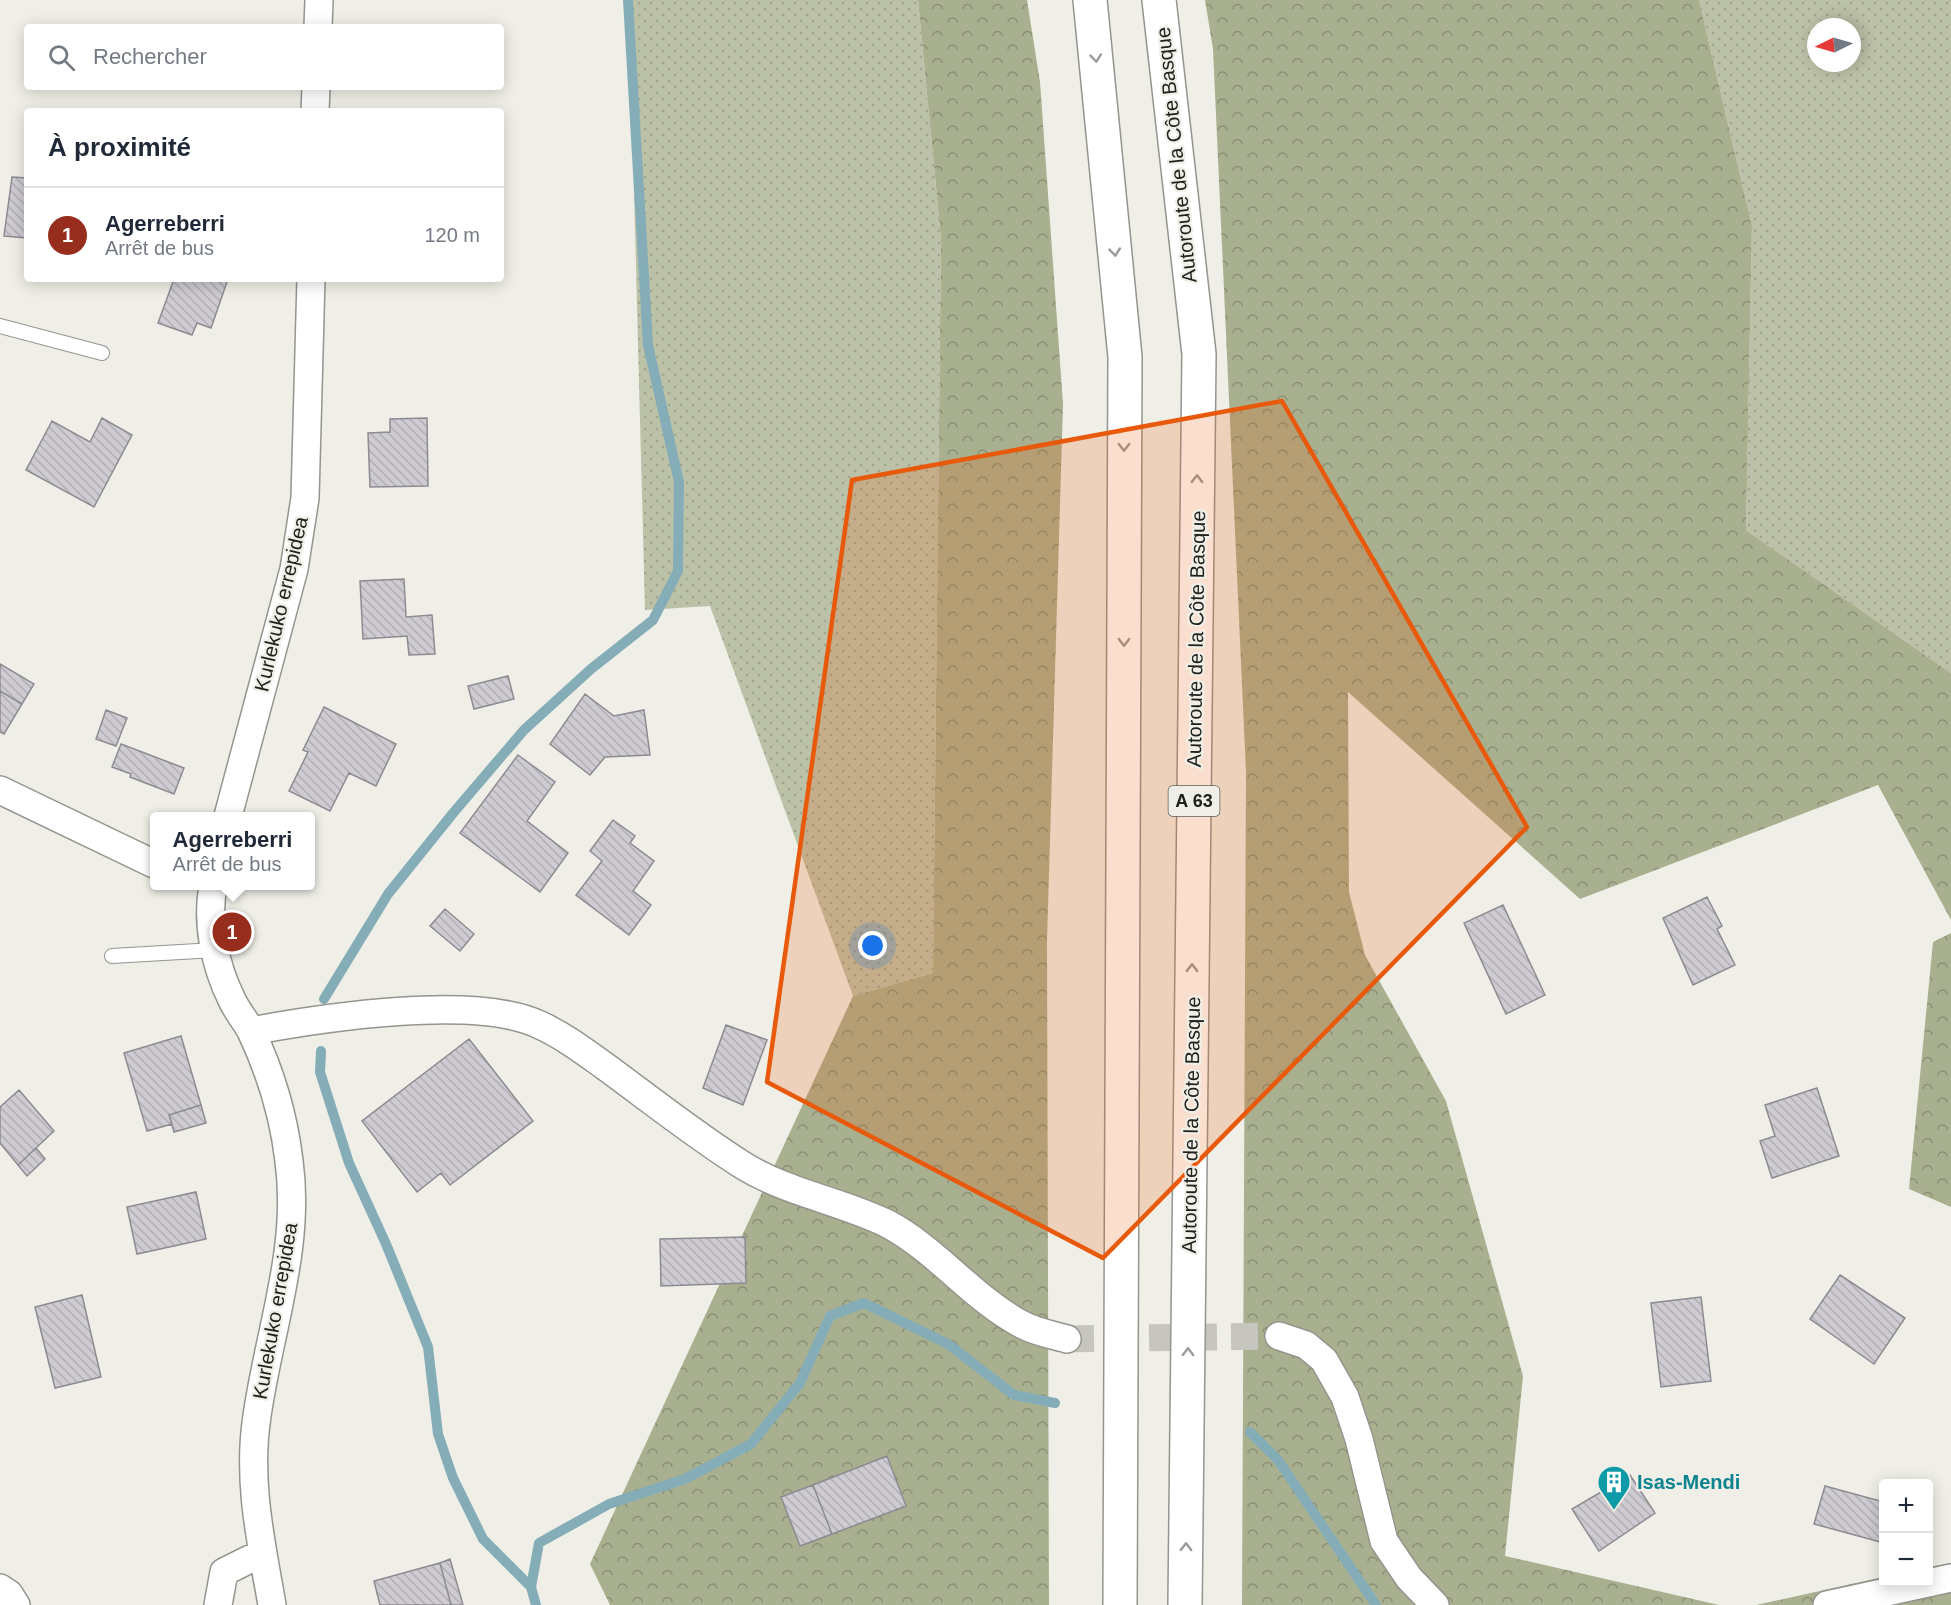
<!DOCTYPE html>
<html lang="fr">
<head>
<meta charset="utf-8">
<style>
  :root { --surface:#fff; --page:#f2f2f3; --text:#1f2937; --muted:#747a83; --line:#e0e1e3; --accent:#972d1d }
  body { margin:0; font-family:Helvetica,sans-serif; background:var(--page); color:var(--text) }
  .controls { position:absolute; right:18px; bottom:18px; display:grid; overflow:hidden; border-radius:6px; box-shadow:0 3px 15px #0003 }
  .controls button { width:54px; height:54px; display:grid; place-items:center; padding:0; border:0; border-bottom:2px solid var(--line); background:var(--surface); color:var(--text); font:30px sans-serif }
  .compass { position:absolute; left:1807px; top:18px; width:54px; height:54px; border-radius:50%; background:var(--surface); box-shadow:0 3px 15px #0003; rotate:265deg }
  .you { position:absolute; left:873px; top:946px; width:21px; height:21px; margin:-15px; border:4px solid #fff; border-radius:50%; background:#1a73e8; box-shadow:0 0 0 9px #1a73e833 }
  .badge { display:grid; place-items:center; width:39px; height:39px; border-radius:50%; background:var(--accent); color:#fff; font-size:20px; font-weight:700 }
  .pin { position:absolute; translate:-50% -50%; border:3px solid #fff; box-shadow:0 2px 6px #0006 }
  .popup { position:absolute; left:150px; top:812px; width:165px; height:78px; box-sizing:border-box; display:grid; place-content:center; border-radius:6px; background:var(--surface); filter:drop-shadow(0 2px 4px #0005); font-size:20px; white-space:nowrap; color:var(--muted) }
  .popup b { font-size:22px; color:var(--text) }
  .popup::after { content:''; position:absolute; left:50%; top:100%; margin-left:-12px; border:12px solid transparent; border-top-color:var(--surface) }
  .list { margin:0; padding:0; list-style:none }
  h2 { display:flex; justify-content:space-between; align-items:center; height:78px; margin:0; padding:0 24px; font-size:26px }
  h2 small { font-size:20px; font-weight:400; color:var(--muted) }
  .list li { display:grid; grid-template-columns:39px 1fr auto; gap:18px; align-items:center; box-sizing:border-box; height:96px; padding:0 24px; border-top:2px solid var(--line) }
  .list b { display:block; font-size:22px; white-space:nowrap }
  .list p { margin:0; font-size:20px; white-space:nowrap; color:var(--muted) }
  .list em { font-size:20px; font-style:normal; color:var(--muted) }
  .icon { flex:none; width:33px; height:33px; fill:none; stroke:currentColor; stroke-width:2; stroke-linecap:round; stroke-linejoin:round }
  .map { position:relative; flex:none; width:1951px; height:1605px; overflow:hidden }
  .search { position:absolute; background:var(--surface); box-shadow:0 3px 15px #0003; left:24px; top:24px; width:480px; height:66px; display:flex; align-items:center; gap:15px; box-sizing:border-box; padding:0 21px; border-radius:6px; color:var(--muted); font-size:22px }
  .panel { position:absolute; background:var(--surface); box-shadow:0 3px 15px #0003; left:24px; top:108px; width:480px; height:174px; border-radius:6px }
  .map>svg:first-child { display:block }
  .grass { fill:url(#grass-dots); fill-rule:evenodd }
  .forest { fill:url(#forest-crowns) }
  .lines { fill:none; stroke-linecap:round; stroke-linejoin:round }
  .stream { stroke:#85adb8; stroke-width:10 }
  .building { fill:url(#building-back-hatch); stroke:#8d8a91; stroke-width:1.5 }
  .minor-tunnel { stroke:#c6c6bf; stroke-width:27; stroke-dasharray:27 14; stroke-linecap:butt }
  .service-casing { stroke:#95948d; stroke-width:16 }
  .minor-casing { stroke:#95948d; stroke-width:30 }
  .motorway-casing { stroke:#95948d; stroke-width:36 }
  .service { stroke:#fff; stroke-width:14 }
  .minor { stroke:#fff; stroke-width:27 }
  .motorway { stroke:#fff; stroke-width:33 }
  .oneway { stroke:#9b9b99 }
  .marked { fill:#e8590c; fill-opacity:0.2; stroke:#e8590c; stroke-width:4.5; stroke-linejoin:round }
  .labels { text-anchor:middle; stroke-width:4.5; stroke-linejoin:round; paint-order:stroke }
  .shield { fill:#f0efe7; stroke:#5e5e5a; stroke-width:1.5 }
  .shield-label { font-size:18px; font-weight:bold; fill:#20201d }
  .street-label { font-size:20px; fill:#20201d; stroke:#f0efe7 }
  .culture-label { font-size:20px; font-weight:bold; fill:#0d838f; stroke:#f0efe7; text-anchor:start }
</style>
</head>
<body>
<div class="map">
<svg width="1951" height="1605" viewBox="0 0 1951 1605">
  <defs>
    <pattern id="grass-dots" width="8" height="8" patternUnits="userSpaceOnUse" patternTransform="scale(1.5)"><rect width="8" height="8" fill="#bcc2a8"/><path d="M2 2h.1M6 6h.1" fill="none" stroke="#a1a690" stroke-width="1.8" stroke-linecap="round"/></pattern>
    <pattern id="forest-crowns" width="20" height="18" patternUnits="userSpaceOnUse" patternTransform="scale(1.5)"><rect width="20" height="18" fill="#a9b08f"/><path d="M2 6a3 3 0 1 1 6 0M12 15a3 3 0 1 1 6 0" fill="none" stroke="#898f74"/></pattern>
    <pattern id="building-back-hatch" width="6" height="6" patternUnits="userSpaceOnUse" patternTransform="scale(1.5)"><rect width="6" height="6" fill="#cecbd2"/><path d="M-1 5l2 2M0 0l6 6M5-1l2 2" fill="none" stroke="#b1aeb4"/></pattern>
  </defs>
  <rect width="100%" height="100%" fill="#f0efe7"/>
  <path class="grass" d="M 629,0 L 918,0 L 941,239 L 933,973 L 853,996 L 710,606 L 645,610 Z
    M 1699,0 L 1951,0 L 1951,673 L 1746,530 L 1752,226 ZM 1816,27 L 1852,27 L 1852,63 L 1816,63 Z"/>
  <path class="forest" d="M 918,0 L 1027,0 L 1040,82 L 1063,404 L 1047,941 L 1049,1605 L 610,1605 L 590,1564 L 853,996 L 933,973 L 941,239 Z
    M 1205,0 L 1699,0 L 1752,226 L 1746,530 L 1951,673 L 1951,920 L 1878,785 L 1580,899 L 1348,692 L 1349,892 L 1365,955 L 1446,1101 L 1523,1376 L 1505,1556 L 1719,1605 L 1242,1605 L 1246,772 L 1213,49 Z
    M 1951,933 L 1951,1207 L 1909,1189 L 1933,942 Z
    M 1951,1563 L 1951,1605 L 1756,1605 L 1883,1577 L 1884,1582 L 1928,1582 L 1929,1567 Z"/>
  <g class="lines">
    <path class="stream" d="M 324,999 L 388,894 L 454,812 L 524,730 L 591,669 L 653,620 L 678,571 L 679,482 L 648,345 L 628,0
      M 321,1051 L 320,1072 L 349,1163 L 386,1244 L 428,1347 L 438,1434 L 453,1478 L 483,1539 L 531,1587
      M 1250,1432 L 1278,1460 L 1376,1605
      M 536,1605 L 531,1587 L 539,1543 L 609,1504 L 685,1479 L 751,1444 L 800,1383 L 830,1316 L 864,1303 L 948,1344 L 1014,1395 L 1055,1403"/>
  </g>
  <path class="building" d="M 12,177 L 27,178 L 27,238 L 4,236 Z
    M 174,279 L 228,279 L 211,328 L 197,323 L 192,335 L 158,323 Z
    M 102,418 L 132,435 L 94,507 L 26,470 L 52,421 L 90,442 Z
    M 427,418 L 428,486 L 370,487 L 368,433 L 390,432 L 390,419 Z
    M 404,579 L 406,617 L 432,615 L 435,654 L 409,655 L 407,636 L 363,639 L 360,581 Z
    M 0,664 L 34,684 L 22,704 L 0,691 Z
    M 508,676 L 514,699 L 474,709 L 468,686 Z
    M 0,691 L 22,704 L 4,734 L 0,732 Z
    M 585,694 L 614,716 L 644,710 L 650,755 L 605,757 L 590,775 L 550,744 Z
    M 324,707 L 396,744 L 376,786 L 349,773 L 330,811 L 289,791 L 308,752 L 303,750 Z
    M 106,710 L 127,718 L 116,746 L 96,739 Z
    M 121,744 L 184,768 L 174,794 L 130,777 L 131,774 L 112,767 Z
    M 518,755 L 555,782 L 527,821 L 568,853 L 540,892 L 460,833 Z
    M 613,820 L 635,836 L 630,843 L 654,861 L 633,891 L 651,905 L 629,935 L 576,895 L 602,861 L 590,851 Z
    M 1707,897 L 1722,926 L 1717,929 L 1735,965 L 1693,985 L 1663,918 Z
    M 1503,905 L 1545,995 L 1506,1014 L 1464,923 Z
    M 445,909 L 474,934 L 460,951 L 430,926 Z
    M 726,1025 L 767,1040 L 743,1105 L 703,1088 Z
    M 181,1036 L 201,1105 L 169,1115 L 172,1124 L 147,1131 L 124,1053 Z
    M 469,1039 L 533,1121 L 450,1185 L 441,1173 L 417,1192 L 362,1121 Z
    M 1817,1088 L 1839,1156 L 1772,1178 L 1760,1141 L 1775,1136 L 1765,1105 Z
    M 19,1090 L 54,1131 L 18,1165 L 0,1143 L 0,1107 Z
    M 201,1105 L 206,1123 L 174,1132 L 169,1115 Z
    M 36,1148 L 45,1159 L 27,1176 L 18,1165 Z
    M 196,1192 L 206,1239 L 137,1254 L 127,1207 Z
    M 745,1237 L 746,1283 L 661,1286 L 660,1239 Z
    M 1840,1275 L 1905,1318 L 1874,1364 L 1810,1319 Z
    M 82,1295 L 101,1377 L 55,1388 L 35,1307 Z
    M 1701,1297 L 1711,1381 L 1661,1387 L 1651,1303 Z
    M 887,1456 L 906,1506 L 832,1534 L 813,1485 Z
    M 1630,1475 L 1655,1513 L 1599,1551 L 1572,1509 Z
    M 813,1485 L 832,1534 L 800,1546 L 781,1497 Z
    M 1825,1486 L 1884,1502 L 1884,1543 L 1814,1524 Z
    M 450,1559 L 463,1605 L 451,1605 L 440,1563 Z
    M 440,1563 L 451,1605 L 380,1605 L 374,1581 Z"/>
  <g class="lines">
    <path class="minor-tunnel" d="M 1067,1339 L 1279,1336"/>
    <g class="service-casing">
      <path id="service" d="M 0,326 L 102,353
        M 112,956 L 215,950"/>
    </g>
    <g class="minor-casing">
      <path id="minor" d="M 318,27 L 319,0
        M 315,111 L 316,87
        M 0,790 L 154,864
        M 228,816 L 294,569 L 305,498 L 311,279
        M 213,886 C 206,923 215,966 232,1000 C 237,1011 245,1020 251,1031 C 270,1071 284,1118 289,1161 C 301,1248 269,1331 257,1416 C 247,1481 261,1541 272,1605
        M 251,1031 C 321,1018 476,994 540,1025 C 564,1036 585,1052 606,1067 C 651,1100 696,1136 744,1166 C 788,1193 841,1201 888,1224 C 938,1251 973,1299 1023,1325 C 1036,1332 1053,1335 1067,1339
        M 1279,1336 L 1306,1345 L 1324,1360 L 1345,1397 L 1359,1439 L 1384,1541 L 1409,1578 L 1435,1605
        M 0,1588 L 9,1594 L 16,1605
        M 218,1605 L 224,1572 L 262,1553
        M 1827,1605 L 1951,1578"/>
    </g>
    <g class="motorway-casing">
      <path id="motorway" d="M 1090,0 L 1125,357 L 1120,1605
        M 1159,0 L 1199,354 L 1185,1605"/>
    </g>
    <use href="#service" class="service"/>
    <use href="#minor" class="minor"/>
    <use href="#motorway" class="motorway"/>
  </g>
  <defs><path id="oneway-chevron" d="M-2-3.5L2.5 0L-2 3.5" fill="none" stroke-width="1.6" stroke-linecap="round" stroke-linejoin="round" transform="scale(1.5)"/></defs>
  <g class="oneway">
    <use href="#oneway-chevron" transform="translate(1096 58) rotate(84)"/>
    <use href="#oneway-chevron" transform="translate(1115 252) rotate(84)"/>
    <use href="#oneway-chevron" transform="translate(1124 447) rotate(90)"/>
    <use href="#oneway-chevron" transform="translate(1197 479) rotate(-89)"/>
    <use href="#oneway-chevron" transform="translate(1124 642) rotate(90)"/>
    <use href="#oneway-chevron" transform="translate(1192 968) rotate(-89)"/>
    <use href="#oneway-chevron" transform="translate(1188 1352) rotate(-89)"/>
    <use href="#oneway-chevron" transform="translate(1186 1547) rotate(-89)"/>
  </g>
  <path class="marked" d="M 1282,401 L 1527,827 L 1103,1258 L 767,1082 L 852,480 Z"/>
  <defs>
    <g id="building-pin" transform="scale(1.725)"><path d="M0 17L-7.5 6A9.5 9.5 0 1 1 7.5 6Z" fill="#0f9aa8" stroke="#f0efe7"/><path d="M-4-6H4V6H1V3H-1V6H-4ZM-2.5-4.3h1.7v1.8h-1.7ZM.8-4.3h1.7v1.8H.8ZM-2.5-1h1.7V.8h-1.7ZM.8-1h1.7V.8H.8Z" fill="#fff"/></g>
  </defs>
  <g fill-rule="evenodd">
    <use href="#building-pin" x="1614" y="1482"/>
  </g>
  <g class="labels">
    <rect class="shield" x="1168.5" y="786" width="51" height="30" rx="4.5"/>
    <g class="shield-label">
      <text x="1194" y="807">A 63</text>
    </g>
    <g class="street-label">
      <text transform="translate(1176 155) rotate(-96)" y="7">Autoroute de la Côte Basque</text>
      <text transform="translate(281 604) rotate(-77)" y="7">Kurlekuko errepidea</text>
      <text transform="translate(1196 639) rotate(-89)" y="7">Autoroute de la Côte Basque</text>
      <text transform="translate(1191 1125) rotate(-89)" y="7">Autoroute de la Côte Basque</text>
      <text transform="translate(275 1311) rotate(-80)" y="7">Kurlekuko errepidea</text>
    </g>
    <g class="culture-label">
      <text x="1637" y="1489">Isas-Mendi</text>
    </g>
  </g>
</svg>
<div class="controls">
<button>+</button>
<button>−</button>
</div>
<svg class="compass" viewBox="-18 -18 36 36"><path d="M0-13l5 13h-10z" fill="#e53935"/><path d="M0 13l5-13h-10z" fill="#747a83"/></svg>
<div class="you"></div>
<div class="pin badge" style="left:232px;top:932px">1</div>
<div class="popup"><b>Agerreberri</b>Arrêt de bus</div>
<div class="search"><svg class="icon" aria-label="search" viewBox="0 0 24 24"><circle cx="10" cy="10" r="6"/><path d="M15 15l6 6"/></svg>Rechercher</div>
<section class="panel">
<h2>À proximité<small></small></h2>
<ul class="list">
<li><span class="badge">1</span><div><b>Agerreberri</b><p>Arrêt de bus</p></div><em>120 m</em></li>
</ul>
</section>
</div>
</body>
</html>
